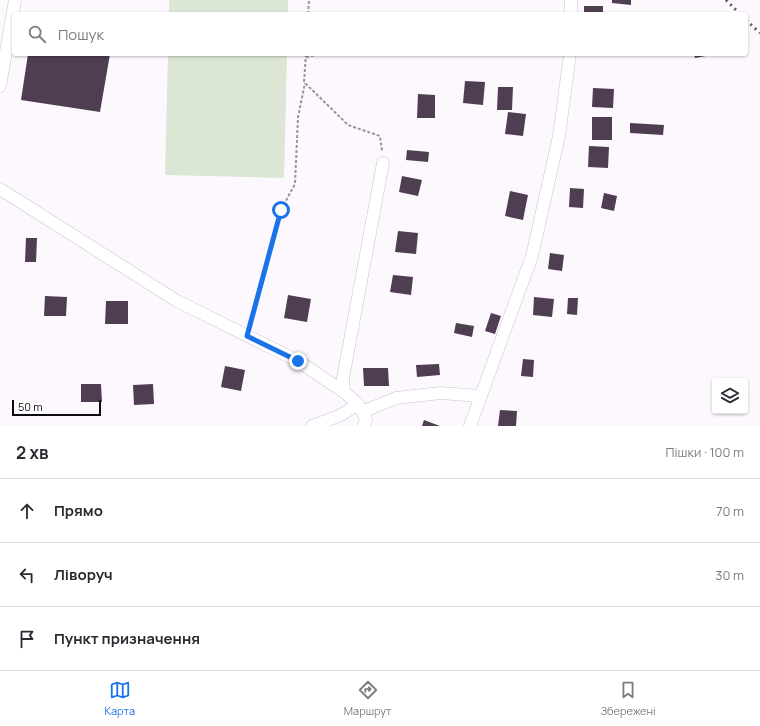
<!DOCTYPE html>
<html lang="uk">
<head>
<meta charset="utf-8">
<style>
  :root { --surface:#fff; --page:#f2f2f3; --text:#2b2b33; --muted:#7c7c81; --line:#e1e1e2; --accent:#1a73e8 }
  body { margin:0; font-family:Manrope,sans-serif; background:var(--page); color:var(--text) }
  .controls { position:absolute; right:12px; bottom:12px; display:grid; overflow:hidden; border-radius:4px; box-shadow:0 1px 3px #0004 }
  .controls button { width:36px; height:36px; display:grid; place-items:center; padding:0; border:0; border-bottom:1px solid var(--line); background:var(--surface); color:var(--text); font:20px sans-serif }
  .scale { position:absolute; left:12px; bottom:10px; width:89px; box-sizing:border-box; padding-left:4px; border:2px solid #0d0b0f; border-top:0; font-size:11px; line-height:14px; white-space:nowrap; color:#0d0b0f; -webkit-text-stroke:3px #fff; paint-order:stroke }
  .stop { position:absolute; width:12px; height:12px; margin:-9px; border:3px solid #1a73e8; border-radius:50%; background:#fff }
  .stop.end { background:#1a73e8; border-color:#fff; box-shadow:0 1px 4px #0008 }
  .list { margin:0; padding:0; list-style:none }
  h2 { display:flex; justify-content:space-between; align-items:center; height:52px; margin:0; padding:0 16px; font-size:17px }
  h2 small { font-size:13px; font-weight:400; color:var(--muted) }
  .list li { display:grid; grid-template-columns:26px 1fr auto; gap:12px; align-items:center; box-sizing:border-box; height:64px; padding:0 16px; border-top:1px solid var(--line) }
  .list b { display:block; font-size:15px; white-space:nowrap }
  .list em { font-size:13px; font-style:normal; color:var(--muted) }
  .icon { flex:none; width:22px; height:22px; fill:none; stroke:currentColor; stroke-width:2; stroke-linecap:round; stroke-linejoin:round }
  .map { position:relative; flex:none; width:760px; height:426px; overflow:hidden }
  .search { position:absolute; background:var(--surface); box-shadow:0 1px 3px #0004; left:12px; right:12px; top:12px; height:44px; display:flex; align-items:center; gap:10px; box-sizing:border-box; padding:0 14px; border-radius:4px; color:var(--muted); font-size:15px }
  .sheet { height:244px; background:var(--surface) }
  nav { display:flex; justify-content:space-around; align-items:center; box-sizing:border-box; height:56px; border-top:1px solid var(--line); background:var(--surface); font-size:11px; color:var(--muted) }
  nav a { display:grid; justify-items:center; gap:2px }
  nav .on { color:var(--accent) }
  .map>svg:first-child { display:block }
  .garden { fill:#dbe6d4 }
  .building { fill:#4f3d52 }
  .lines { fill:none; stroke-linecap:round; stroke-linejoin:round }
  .minor-casing { stroke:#c8c3cc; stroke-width:13 }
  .path { stroke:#98949a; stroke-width:2; stroke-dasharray:3 2; stroke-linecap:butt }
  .minor { stroke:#fff; stroke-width:12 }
  .rail { stroke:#5d5b5f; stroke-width:3; stroke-dasharray:2 4; stroke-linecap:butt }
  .route { stroke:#1a73e8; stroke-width:5 }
</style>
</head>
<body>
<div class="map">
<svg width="760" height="426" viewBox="0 0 760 426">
  <rect width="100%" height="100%" fill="#fcf8fe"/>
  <path class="garden" d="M 169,0 L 288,0 L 288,14 L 169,14 Z
    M 168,54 L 287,54 L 284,178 L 165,175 Z"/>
  <path class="building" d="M 612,0 L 631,0 L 631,5 L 612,3 Z
    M 584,6 L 603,6 L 603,14 L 584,14 Z
    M 28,54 L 110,54 L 100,112 L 21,100 Z
    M 694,54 L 711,54 L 711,55 L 695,58 Z
    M 465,81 L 485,82 L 483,105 L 463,103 Z
    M 498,87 L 513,87 L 512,110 L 497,110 Z
    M 593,88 L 614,89 L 613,108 L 592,107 Z
    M 418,94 L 435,95 L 435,118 L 417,118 Z
    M 508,112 L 526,114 L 523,136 L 505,134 Z
    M 592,117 L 612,117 L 612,140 L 592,140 Z
    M 630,123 L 664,125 L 663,135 L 630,133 Z
    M 589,146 L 609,147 L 608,168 L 588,167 Z
    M 407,150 L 429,152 L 428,162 L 406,160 Z
    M 402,176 L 422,180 L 418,196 L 399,192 Z
    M 570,188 L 584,189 L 583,208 L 569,207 Z
    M 510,191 L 528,195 L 523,220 L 505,216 Z
    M 604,193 L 617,196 L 614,211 L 601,208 Z
    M 398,231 L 418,233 L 416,254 L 395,252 Z
    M 26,238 L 37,238 L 36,262 L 25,262 Z
    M 550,253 L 564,255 L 562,271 L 548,269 Z
    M 393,275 L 413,277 L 411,295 L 390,292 Z
    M 288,295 L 311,299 L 307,322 L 284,318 Z
    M 45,296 L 67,297 L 66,316 L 44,316 Z
    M 534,297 L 554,299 L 552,317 L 533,315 Z
    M 568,298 L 578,298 L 577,315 L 567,314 Z
    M 106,301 L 128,301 L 128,324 L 105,324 Z
    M 491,313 L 501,316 L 495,334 L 485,331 Z
    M 456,323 L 474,326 L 472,337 L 454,333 Z
    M 523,359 L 534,360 L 533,377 L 521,376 Z
    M 439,364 L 440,375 L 417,377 L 416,365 Z
    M 225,366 L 245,370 L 241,391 L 221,387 Z
    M 363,368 L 388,368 L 389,386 L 364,386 Z
    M 81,384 L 101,384 L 102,402 L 81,402 Z
    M 153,384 L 154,404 L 134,405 L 133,385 Z
    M 500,410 L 517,411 L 516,426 L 498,426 Z
    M 424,420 L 440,426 L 422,426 Z"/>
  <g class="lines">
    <g class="minor-casing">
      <path id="minor" d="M 571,0 L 571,14
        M 0,86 L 15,0
        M 0,189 L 177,301 L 298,361 L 344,392 L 358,404 L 366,419 L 364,426
        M 344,392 L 343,378 L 383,163
        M 362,412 L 396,398 L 441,393 L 480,396
        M 312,426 L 341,415 L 358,404
        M 470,426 L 532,256 L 559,136 L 570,54"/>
    </g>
    <path class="path" d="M 308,14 L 309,0
      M 306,54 L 304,82 L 348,125 L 380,136 L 382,151
      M 306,57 L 322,54
      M 249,325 L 281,210 L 295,184 L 298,117 L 305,83"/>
    <use href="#minor" class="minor"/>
    <path class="rail" d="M 726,0 L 740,14
      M 746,20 L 760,33"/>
  </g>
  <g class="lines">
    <path class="route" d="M 281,210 L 247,336 L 298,361"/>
  </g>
</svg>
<div class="controls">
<button><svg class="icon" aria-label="layers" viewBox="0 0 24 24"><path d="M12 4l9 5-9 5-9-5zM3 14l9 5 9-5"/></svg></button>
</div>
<div class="scale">50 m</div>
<div class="stop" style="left:281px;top:210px"></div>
<div class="stop end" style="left:298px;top:361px"></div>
<div class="search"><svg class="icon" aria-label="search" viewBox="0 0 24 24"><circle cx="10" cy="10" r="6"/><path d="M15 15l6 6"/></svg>Пошук</div>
</div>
<section class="sheet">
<h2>2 хв<small>Пішки · 100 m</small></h2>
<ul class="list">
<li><svg class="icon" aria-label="ahead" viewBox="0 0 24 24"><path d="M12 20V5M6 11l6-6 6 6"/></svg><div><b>Прямо</b></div><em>70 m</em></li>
<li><svg class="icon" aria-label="left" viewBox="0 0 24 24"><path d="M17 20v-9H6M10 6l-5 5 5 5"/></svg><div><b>Ліворуч</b></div><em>30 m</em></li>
<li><svg class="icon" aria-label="arrive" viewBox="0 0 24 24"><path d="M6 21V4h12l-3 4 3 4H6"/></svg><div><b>Пункт призначення</b></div></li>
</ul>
</section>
<nav>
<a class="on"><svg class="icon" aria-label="map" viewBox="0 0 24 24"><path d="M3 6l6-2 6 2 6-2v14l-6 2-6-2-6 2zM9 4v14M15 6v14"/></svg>Карта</a>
<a><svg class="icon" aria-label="directions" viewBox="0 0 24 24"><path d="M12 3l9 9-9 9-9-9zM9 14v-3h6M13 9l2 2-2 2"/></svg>Маршрут</a>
<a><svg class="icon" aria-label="saved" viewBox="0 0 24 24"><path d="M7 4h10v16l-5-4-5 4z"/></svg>Збережені</a>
</nav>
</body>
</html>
